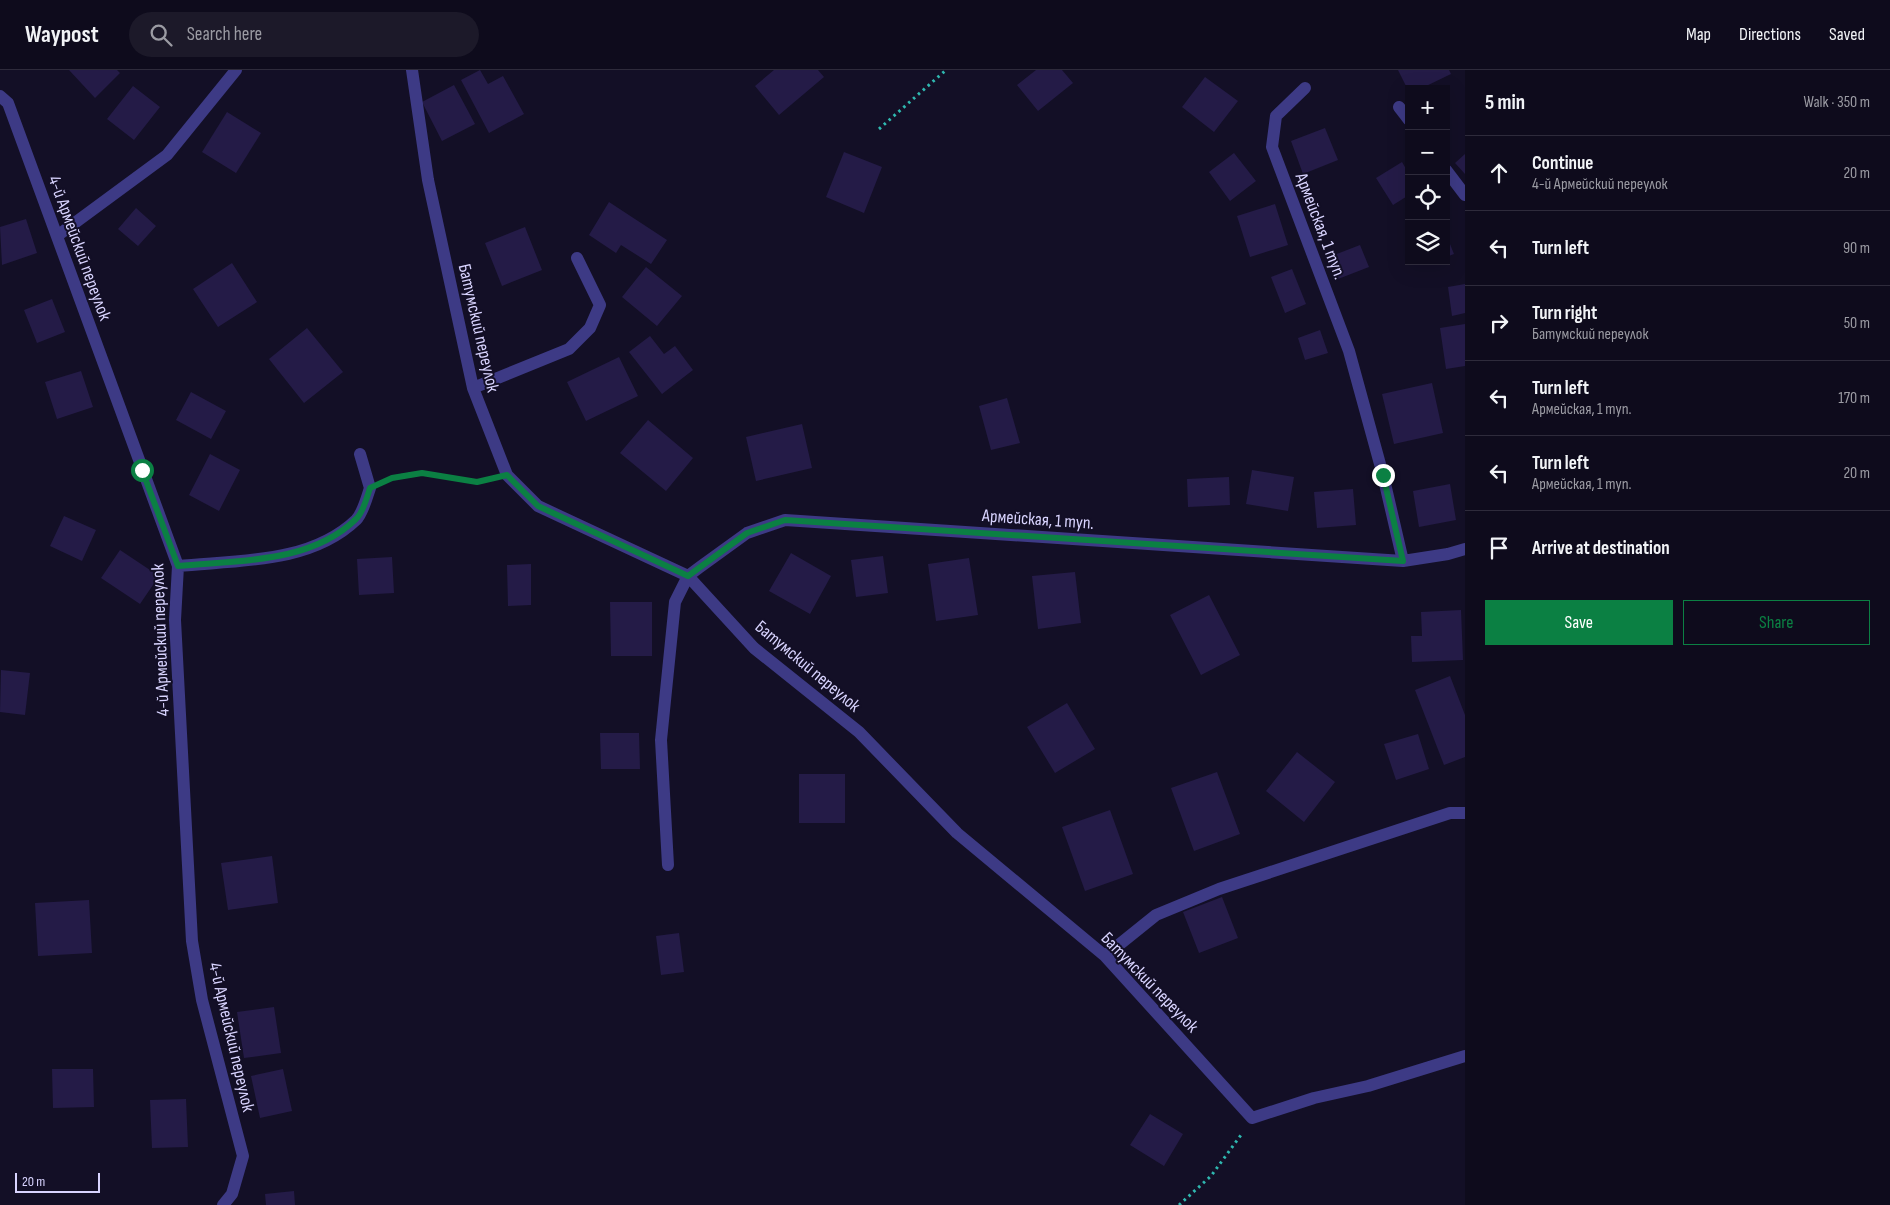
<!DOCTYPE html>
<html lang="en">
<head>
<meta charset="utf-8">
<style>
  :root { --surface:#0e0b1c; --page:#1c1929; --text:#f1f3f6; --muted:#9b9ba3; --line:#2e2b3b; --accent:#0b8043 }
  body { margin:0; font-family:"Sofia Sans Condensed",sans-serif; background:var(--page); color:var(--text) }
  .controls { position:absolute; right:15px; top:15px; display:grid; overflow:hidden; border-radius:0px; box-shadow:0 5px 20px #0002 }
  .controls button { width:45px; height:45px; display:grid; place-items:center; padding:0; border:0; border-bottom:1px solid var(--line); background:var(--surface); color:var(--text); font:25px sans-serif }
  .scale { position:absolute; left:15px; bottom:12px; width:85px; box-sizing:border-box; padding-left:5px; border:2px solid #d9d4ff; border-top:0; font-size:14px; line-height:18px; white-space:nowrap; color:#d9d4ff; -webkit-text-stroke:4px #130f26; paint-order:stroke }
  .stop { position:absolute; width:15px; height:15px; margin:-11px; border:4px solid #0b8043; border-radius:50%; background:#fff }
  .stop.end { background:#0b8043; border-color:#fff; box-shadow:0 1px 5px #0008 }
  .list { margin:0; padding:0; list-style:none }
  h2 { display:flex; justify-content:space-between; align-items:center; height:65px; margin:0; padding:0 20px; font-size:21px }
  h2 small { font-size:16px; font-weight:400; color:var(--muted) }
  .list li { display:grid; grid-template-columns:32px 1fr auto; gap:15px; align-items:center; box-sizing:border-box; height:75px; padding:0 20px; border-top:1px solid var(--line) }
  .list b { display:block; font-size:19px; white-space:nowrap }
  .list p { margin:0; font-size:16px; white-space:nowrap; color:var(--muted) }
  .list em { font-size:16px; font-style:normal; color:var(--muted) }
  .actions { display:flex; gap:10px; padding:15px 20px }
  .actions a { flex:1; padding:11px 0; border:1px solid var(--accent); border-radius:0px; text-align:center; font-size:18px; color:var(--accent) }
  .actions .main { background:var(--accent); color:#fff }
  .icon { flex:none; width:28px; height:28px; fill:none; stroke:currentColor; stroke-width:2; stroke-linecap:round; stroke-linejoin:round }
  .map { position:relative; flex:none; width:1465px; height:1135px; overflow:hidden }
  header { display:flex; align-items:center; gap:30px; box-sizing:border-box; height:70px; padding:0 25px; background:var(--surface); border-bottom:1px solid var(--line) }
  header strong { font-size:24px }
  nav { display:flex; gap:28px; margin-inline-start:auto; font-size:18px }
  .search { width:350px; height:45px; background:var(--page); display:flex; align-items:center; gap:12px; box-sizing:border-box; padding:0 18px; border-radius:28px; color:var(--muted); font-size:19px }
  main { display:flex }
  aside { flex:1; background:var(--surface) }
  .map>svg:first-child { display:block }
  .building { fill:#241b47 }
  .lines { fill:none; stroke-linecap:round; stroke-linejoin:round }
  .path { stroke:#2fb8b0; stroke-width:3; stroke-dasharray:2.5 4; stroke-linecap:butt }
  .minor { stroke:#3d3a85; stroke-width:12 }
  .route { stroke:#0b8043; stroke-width:6 }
  .labels { text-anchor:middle; stroke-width:4; stroke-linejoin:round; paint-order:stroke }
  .street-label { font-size:18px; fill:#d9d4ff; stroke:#130f26 }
</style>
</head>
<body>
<header>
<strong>Waypost</strong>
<div class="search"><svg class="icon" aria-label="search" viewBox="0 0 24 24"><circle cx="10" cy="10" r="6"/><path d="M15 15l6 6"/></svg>Search here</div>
<nav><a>Map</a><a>Directions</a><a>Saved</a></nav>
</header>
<main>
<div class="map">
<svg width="1465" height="1135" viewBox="0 0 1465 1135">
  <rect width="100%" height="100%" fill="#130f26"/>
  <path class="building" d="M 69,0 L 117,0 L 120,3 L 95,28 Z
    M 480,0 L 488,14 L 503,6 L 524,44 L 489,63 L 461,10 Z
    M 774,0 L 818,0 L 824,7 L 779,45 L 755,16 Z
    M 1036,0 L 1062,0 L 1073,13 L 1038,41 L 1017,15 Z
    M 1398,0 L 1449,0 L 1451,4 L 1420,19 L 1409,19 L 1409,22 Z
    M 1205,7 L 1238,31 L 1214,62 L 1182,37 Z
    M 454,15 L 475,54 L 442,71 L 422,32 Z
    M 133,16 L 160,37 L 134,70 L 107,49 Z
    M 227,42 L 261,63 L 236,103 L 202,82 Z
    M 1325,58 L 1338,90 L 1303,104 L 1291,71 Z
    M 844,82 L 882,97 L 864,143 L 826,127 Z
    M 1234,83 L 1256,111 L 1230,131 L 1209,102 Z
    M 1465,84 L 1465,104 L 1455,93 Z
    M 1402,92 L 1409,104 L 1409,125 L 1393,135 L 1376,108 Z
    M 609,132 L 667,170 L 651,194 L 621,175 L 616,183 L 589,165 Z
    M 1275,134 L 1288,175 L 1250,187 L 1237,146 Z
    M 136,138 L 156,156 L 138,176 L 118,159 Z
    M 26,149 L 37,183 L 2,195 L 0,157 Z
    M 525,157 L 542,200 L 502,216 L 485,173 Z
    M 1446,164 L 1454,184 L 1446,187 Z
    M 1360,175 L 1369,197 L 1338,209 L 1329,187 Z
    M 232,193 L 257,232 L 218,257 L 193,219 Z
    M 646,197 L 682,226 L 657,256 L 622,227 Z
    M 1292,199 L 1306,234 L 1285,243 L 1271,207 Z
    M 1465,214 L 1465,243 L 1452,246 L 1448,217 Z
    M 52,229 L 65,262 L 37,273 L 24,240 Z
    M 1465,254 L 1465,296 L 1446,299 L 1440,258 Z
    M 307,258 L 343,302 L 304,333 L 269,289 Z
    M 1320,260 L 1328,283 L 1305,290 L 1298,268 Z
    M 650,266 L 664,284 L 675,276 L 693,300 L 662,324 L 629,282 Z
    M 619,287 L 638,326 L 586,351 L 567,312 Z
    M 81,301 L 93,337 L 57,349 L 45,312 Z
    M 1432,313 L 1443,363 L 1394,374 L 1382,324 Z
    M 191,322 L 226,341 L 211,369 L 176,350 Z
    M 1007,328 L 1020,373 L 991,380 L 979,336 Z
    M 648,350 L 693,388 L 666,421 L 620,383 Z
    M 802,354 L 812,398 L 756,411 L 746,367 Z
    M 210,384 L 240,400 L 219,441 L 189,425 Z
    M 1252,400 L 1294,407 L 1288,441 L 1246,434 Z
    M 1229,407 L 1230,435 L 1188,437 L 1187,409 Z
    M 1450,414 L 1456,450 L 1419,457 L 1413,421 Z
    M 1353,419 L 1356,455 L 1317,458 L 1314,422 Z
    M 64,446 L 96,460 L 82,491 L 50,476 Z
    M 120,480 L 159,506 L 140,534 L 101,508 Z
    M 791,483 L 831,506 L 810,544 L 769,521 Z
    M 883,486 L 888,523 L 856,527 L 851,490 Z
    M 392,487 L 394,523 L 359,525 L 357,489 Z
    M 969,488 L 978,545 L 936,551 L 928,494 Z
    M 531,494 L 531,535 L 508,536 L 507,495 Z
    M 1075,502 L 1081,553 L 1038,559 L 1032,506 Z
    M 1209,525 L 1240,585 L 1201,605 L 1170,545 Z
    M 610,532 L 652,532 L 652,586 L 611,586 Z
    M 1461,540 L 1463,590 L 1412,592 L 1411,566 L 1422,566 L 1421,542 Z
    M 1,600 L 30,603 L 25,645 L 0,642 Z
    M 1450,606 L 1465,645 L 1465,687 L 1444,695 L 1415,620 Z
    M 1067,633 L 1095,679 L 1055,703 L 1027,657 Z
    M 600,663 L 639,663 L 640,699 L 601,699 Z
    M 1418,664 L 1429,699 L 1396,710 L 1384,674 Z
    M 1297,682 L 1335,712 L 1304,752 L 1266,721 Z
    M 1217,702 L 1240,764 L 1194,781 L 1171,718 Z
    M 799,704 L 845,704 L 845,753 L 799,753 Z
    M 1110,740 L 1133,804 L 1085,821 L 1062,757 Z
    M 272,786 L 278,833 L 228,840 L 221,793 Z
    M 1222,827 L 1238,868 L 1199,883 L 1183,842 Z
    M 89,830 L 92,883 L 38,886 L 35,833 Z
    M 679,863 L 684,902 L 661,905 L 656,866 Z
    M 274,937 L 281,983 L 244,988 L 237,942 Z
    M 52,999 L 93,999 L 94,1037 L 53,1038 Z
    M 283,999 L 292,1041 L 260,1048 L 251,1006 Z
    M 186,1029 L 188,1077 L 152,1078 L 150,1030 Z
    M 1150,1044 L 1183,1064 L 1164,1096 L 1130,1075 Z
    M 294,1121 L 295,1135 L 266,1135 L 265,1124 Z"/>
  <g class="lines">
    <path class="path" d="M 879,59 L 946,0
      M 388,410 C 421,394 455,415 487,410
      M 1179,1135 L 1211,1106 L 1241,1065"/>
    <path class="minor" d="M 412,0 L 428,110 L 473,318 L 507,405 L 538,436 L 688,506 L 754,578 L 859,662 L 957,763 L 1105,886 L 1252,1048 L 1314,1028 L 1368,1016 L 1465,986
      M 1305,18 L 1276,46 L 1272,77 L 1349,281 L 1383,405 L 1403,491
      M 0,26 L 8,33 L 178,496 L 175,550 L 192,871 L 202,930 L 243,1086 L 232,1124 L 223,1135
      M 1399,37 L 1409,50
      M 1446,100 L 1465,125
      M 57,166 L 167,85 L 236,0
      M 473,318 L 569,279 L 590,258 L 600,235 L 577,188
      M 178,496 C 237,490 310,494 356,450 C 363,443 367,427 370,418 L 360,384
      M 668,795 L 661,670 L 675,532 L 688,506 L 700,497 L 747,463 L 785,450 L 1403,491 L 1448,484 L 1465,479
      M 1105,886 L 1156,845 L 1219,819 L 1450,743 L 1465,743"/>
  </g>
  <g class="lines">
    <path class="route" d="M 142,400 L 178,496 C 237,490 310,494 356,449 C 363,443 367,427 370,418 L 392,408 L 422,403 L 477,412 L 507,405 L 538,436 L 688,506 L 747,463 L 785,450 L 1403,491 L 1383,405"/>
  </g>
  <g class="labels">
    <g class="street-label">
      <text transform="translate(1321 156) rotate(69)" y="6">Армейская, 1 туп.</text>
      <text transform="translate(80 178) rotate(70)" y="6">4-й Армейский переулок</text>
      <text transform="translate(479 258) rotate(77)" y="6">Батумский переулок</text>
      <text transform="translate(1038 449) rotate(4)" y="6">Армейская, 1 туп.</text>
      <text transform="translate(160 570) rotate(-92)" y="6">4-й Армейский переулок</text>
      <text transform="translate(808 596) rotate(40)" y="6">Батумский переулок</text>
      <text transform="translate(1150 912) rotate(46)" y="6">Батумский переулок</text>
      <text transform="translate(232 967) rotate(77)" y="6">4-й Армейский переулок</text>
    </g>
  </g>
</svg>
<div class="controls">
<button>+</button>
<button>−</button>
<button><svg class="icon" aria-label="locate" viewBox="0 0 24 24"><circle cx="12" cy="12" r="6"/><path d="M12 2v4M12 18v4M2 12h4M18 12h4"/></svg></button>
<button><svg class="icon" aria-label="layers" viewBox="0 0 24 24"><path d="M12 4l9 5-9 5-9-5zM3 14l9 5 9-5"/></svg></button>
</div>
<div class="scale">20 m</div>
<div class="stop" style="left:142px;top:400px"></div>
<div class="stop end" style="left:1383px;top:405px"></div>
</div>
<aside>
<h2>5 min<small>Walk · 350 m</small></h2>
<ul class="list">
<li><svg class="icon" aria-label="ahead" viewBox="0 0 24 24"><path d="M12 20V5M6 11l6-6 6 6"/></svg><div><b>Continue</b><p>4-й Армейский переулок</p></div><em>20 m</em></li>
<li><svg class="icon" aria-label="left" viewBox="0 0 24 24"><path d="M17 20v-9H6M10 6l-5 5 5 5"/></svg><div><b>Turn left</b></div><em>90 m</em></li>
<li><svg class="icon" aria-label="right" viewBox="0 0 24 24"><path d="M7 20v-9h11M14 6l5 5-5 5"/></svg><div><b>Turn right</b><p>Батумский переулок</p></div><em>50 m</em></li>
<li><svg class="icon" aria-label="left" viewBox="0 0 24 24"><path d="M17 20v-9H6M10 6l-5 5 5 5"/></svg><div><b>Turn left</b><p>Армейская, 1 туп.</p></div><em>170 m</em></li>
<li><svg class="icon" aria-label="left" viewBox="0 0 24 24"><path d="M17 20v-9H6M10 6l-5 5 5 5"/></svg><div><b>Turn left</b><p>Армейская, 1 туп.</p></div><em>20 m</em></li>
<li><svg class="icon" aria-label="arrive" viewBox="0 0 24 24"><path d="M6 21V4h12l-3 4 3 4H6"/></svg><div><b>Arrive at destination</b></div></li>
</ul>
<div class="actions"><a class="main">Save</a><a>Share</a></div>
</aside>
</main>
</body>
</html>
